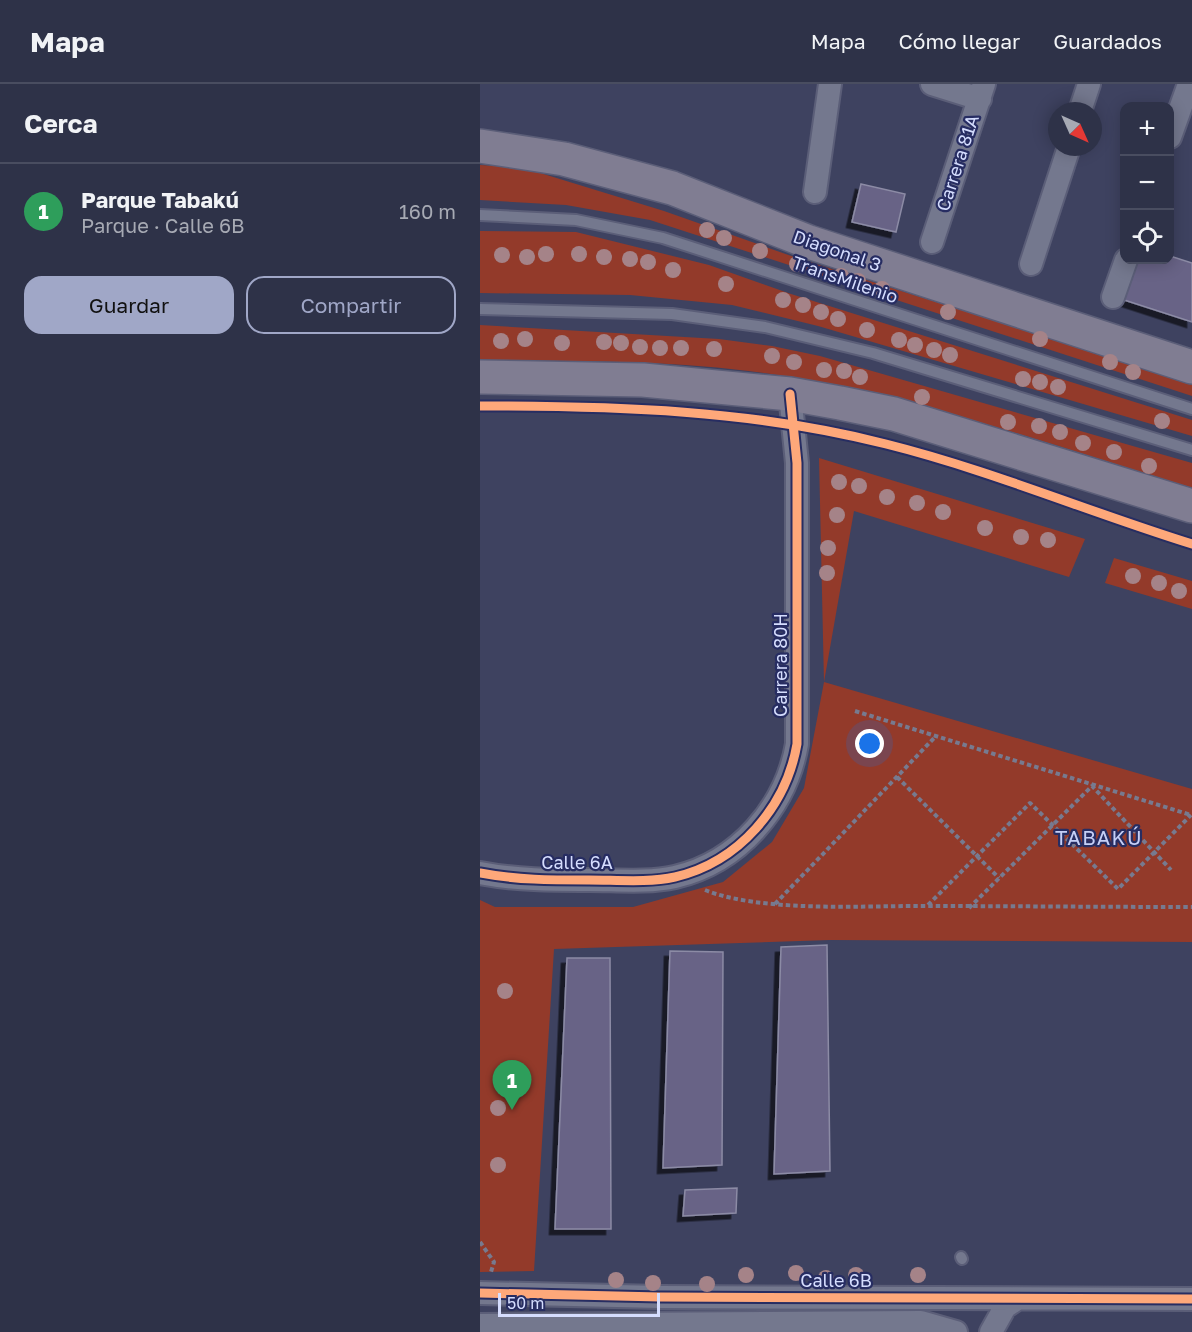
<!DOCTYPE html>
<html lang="es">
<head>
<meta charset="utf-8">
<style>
  :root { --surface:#2e3248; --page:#363a4f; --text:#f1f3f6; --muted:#a7aab4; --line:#494d60; --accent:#a0a7c7 }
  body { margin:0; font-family:"Golos Text",sans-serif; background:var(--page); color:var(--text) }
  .controls { position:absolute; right:18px; top:18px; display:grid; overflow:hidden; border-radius:12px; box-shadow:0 3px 15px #0003 }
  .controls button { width:54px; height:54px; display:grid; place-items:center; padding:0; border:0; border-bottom:2px solid var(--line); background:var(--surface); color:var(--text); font:30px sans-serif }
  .compass { position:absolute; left:568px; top:18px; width:54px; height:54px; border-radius:50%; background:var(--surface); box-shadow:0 3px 15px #0003; rotate:135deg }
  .scale { position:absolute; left:18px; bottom:15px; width:162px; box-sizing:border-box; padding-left:6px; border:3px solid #d5ddfe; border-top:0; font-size:16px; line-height:21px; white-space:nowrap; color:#d5ddfe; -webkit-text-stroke:4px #272d62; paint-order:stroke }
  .you { position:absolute; left:390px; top:660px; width:21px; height:21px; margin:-15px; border:4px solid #fff; border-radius:50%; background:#1a73e8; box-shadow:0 0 0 9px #1a73e833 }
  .badge { display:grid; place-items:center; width:39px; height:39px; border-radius:50%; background:var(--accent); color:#fff; font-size:20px; font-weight:700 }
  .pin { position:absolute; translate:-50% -50px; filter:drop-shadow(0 2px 3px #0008) }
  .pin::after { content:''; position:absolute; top:32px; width:21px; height:18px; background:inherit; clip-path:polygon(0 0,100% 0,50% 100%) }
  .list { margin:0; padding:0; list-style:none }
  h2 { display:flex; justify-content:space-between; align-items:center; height:78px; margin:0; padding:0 24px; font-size:26px }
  h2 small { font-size:20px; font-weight:400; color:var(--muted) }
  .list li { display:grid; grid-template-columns:39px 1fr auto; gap:18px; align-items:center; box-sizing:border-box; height:96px; padding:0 24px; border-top:2px solid var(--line) }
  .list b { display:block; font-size:22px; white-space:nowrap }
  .list p { margin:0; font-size:20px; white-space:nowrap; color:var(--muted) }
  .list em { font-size:20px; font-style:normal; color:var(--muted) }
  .actions { display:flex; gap:12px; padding:18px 24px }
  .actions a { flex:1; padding:14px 0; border:2px solid var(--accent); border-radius:18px; text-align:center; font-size:21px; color:var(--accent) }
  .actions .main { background:var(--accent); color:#111 }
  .icon { flex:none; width:33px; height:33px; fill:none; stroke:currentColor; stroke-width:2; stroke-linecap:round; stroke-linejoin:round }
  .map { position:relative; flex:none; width:712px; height:1248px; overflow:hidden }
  header { display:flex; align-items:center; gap:36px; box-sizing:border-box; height:84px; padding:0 30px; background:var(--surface); border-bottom:2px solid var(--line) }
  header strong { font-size:28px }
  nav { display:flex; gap:33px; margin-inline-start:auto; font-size:21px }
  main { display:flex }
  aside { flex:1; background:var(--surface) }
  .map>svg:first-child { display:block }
  .green { fill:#933a2a }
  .building { fill:#686386; stroke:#8c8ba5; stroke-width:1.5; filter:url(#shadow) }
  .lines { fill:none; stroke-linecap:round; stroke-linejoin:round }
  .service-casing { stroke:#5b5e78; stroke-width:14 }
  .minor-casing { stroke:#5b5e78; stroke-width:26 }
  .trunk-casing { stroke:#5b5e78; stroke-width:36 }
  .path { stroke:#777a8f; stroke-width:4; stroke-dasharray:4.5 3; stroke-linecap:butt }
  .service { stroke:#74788e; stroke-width:10 }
  .minor { stroke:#74788e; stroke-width:22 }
  .trunk { stroke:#807d92; stroke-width:33 }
  .cycleway-casing { stroke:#272d62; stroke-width:13 }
  .cycleway { stroke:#fea87a; stroke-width:9 }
  .tree { fill:#a58388 }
  .labels { text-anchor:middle; stroke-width:4.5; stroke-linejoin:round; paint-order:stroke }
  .street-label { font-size:18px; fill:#d5ddfe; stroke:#272d62 }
  .neighbourhood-label { font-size:20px; letter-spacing:1.5px; fill:#c6cff6; stroke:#272d62 }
</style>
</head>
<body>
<header>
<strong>Mapa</strong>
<nav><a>Mapa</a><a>Cómo llegar</a><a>Guardados</a></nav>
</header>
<main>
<aside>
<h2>Cerca<small></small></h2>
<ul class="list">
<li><span class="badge" style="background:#2e9e5b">1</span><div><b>Parque Tabakú</b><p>Parque · Calle 6B</p></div><em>160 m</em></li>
</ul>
<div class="actions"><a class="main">Guardar</a><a>Compartir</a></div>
</aside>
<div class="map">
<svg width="712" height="1248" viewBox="0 0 712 1248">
  <defs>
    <filter id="shadow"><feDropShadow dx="-5.5" dy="5.5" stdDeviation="0" flood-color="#0009"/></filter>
  </defs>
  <rect width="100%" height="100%" fill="#3e4260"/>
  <path class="green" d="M 0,81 L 44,84 L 184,127 L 317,174 L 712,299 L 712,312 L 170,136 L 86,121 L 0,116 Z
    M 0,147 L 96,148 L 229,181 L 311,210 L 712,336 L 712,352 L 338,242 L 252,221 L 150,211 L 0,209 Z
    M 0,241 L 239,255 L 292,262 L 340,272 L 712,379 L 712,404 C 578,363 443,315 304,292 C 207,276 99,277 0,276 Z
    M 339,374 L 605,455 L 589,493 L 374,427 L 344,598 L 712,705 L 712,858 L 350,856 L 74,865 L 54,1187 L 0,1188 L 0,816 L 15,823 L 153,823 L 243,798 L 292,758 L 324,704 L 344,598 Z
    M 634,474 L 712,497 L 712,525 L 625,499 Z"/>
  <path class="building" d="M 381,100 L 425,110 L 416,148 L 372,138 Z
    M 690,172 L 712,179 L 712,238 L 638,214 L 651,176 L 690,176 Z
    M 347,861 L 350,1087 L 294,1090 L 301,863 Z
    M 190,867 L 243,868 L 242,1081 L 183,1084 Z
    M 87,874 L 130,874 L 131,1145 L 75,1145 Z
    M 257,1104 L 256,1129 L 203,1132 L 205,1106 Z"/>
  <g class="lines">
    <g class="service-casing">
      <path id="service" d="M 0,131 L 96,136 L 183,154 L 712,325
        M 0,225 L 192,230 L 285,243 L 393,269 L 712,366
        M 481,1173 L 482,1175"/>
    </g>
    <g class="minor-casing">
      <path id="minor" d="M 452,0 L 500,15
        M 600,27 L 609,0
        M 690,53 L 709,0
        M 335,108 L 350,0
        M 452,158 L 504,0
        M 551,180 L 589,63
        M 633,213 L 646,176
        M 0,789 C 36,796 72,796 109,796 C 137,796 168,799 195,793 C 259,778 306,723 317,660 L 317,379 L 310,310
        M 0,1209 L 180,1213 L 712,1215
        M 0,1241 L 441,1238 L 476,1248
        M 511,1248 L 525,1223 L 537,1215"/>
    </g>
    <g class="trunk-casing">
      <path id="trunk" d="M 0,62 L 84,75 L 192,104 L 329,158 L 712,283
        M 0,293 L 163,296 L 310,310 L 360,319 L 414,330 L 712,422"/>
    </g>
    <path class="path" d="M 375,627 L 711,731
      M 417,693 L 519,794
      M 225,806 C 280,828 378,822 438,822 C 529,822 621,823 712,823
      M 295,820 L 456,652
      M 448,821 L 550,719 L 638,805 L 711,731
      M 489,824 L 612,702 L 691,786
      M 0,1158 L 14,1178 L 11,1188"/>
    <use href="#service" class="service"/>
    <use href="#minor" class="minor"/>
    <use href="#trunk" class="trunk"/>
    <g class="cycleway-casing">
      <path id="cycleway" d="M 0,322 C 136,322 273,326 406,360 C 510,386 609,428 712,460
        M 0,789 C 36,796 72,796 109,796 C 137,796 168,799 195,793 C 259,778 306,723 317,660 L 317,379 L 310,310
        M 0,1209 L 180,1213 L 712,1215"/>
    </g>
    <use href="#cycleway" class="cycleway"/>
  </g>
  <g class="tree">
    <circle cx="227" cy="146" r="8"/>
    <circle cx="244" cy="154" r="8"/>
    <circle cx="280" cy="167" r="8"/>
    <circle cx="66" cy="170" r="8"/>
    <circle cx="99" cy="170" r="8"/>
    <circle cx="22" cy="171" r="8"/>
    <circle cx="47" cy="173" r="8"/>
    <circle cx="124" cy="173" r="8"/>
    <circle cx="150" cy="175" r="8"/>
    <circle cx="168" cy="178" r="8"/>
    <circle cx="317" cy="180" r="8"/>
    <circle cx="193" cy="186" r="8"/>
    <circle cx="361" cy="192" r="8"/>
    <circle cx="378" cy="197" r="8"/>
    <circle cx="246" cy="200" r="8"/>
    <circle cx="402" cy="205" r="8"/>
    <circle cx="303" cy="216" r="8"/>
    <circle cx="323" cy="221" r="8"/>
    <circle cx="341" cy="228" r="8"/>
    <circle cx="468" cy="228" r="8"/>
    <circle cx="358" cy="235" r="8"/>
    <circle cx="387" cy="246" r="8"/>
    <circle cx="45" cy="255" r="8"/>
    <circle cx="560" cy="255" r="8"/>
    <circle cx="419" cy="256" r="8"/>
    <circle cx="21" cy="257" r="8"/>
    <circle cx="124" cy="258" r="8"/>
    <circle cx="82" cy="259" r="8"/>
    <circle cx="141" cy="259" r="8"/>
    <circle cx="435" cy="261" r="8"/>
    <circle cx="160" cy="263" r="8"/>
    <circle cx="180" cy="264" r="8"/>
    <circle cx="201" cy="264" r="8"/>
    <circle cx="234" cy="265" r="8"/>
    <circle cx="454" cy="266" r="8"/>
    <circle cx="470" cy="271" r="8"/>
    <circle cx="292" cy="272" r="8"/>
    <circle cx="314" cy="278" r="8"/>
    <circle cx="630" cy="278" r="8"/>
    <circle cx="344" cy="286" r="8"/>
    <circle cx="364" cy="287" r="8"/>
    <circle cx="653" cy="288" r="8"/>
    <circle cx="380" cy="293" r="8"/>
    <circle cx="543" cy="295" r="8"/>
    <circle cx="560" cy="298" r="8"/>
    <circle cx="578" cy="303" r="8"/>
    <circle cx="442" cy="313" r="8"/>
    <circle cx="682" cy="337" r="8"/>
    <circle cx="528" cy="338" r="8"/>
    <circle cx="559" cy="342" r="8"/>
    <circle cx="580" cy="348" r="8"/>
    <circle cx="603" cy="359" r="8"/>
    <circle cx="634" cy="368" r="8"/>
    <circle cx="669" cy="382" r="8"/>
    <circle cx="359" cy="398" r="8"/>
    <circle cx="379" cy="402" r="8"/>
    <circle cx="407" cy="413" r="8"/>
    <circle cx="437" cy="419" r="8"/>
    <circle cx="463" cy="428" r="8"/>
    <circle cx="357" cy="431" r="8"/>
    <circle cx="505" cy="444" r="8"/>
    <circle cx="541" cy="453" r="8"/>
    <circle cx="568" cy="456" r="8"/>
    <circle cx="348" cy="464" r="8"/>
    <circle cx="347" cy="489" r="8"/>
    <circle cx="653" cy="492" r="8"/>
    <circle cx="679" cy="499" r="8"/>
    <circle cx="699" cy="507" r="8"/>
    <circle cx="25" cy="907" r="8"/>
    <circle cx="18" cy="1024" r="8"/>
    <circle cx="18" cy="1081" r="8"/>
    <circle cx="316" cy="1189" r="8"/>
    <circle cx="266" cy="1191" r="8"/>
    <circle cx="376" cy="1191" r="8"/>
    <circle cx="438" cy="1191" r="8"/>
    <circle cx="346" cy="1194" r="8"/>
    <circle cx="136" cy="1196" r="8"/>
    <circle cx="173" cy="1199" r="8"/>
    <circle cx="227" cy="1200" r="8"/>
  </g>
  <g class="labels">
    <g class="street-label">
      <text transform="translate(478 79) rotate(-72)" y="6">Carrera 81A</text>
      <text transform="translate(357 167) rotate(19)" y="6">Diagonal 3</text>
      <text transform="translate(365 196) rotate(19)" y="6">TransMilenio</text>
      <text transform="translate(301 581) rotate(-90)" y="6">Carrera 80H</text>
      <text x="97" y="785">Calle 6A</text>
      <text x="356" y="1203">Calle 6B</text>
    </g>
    <g class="neighbourhood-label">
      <text x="619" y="761">TABAKÚ</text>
    </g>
  </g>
</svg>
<div class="controls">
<button>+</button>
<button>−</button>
<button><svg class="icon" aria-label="locate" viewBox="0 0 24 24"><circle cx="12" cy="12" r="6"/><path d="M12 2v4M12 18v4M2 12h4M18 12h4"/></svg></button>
</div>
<svg class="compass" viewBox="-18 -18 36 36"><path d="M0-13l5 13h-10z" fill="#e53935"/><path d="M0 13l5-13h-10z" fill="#a7aab4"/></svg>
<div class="scale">50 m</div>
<div class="you"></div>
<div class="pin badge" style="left:32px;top:1026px;background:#2e9e5b">1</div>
</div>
</main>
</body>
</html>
